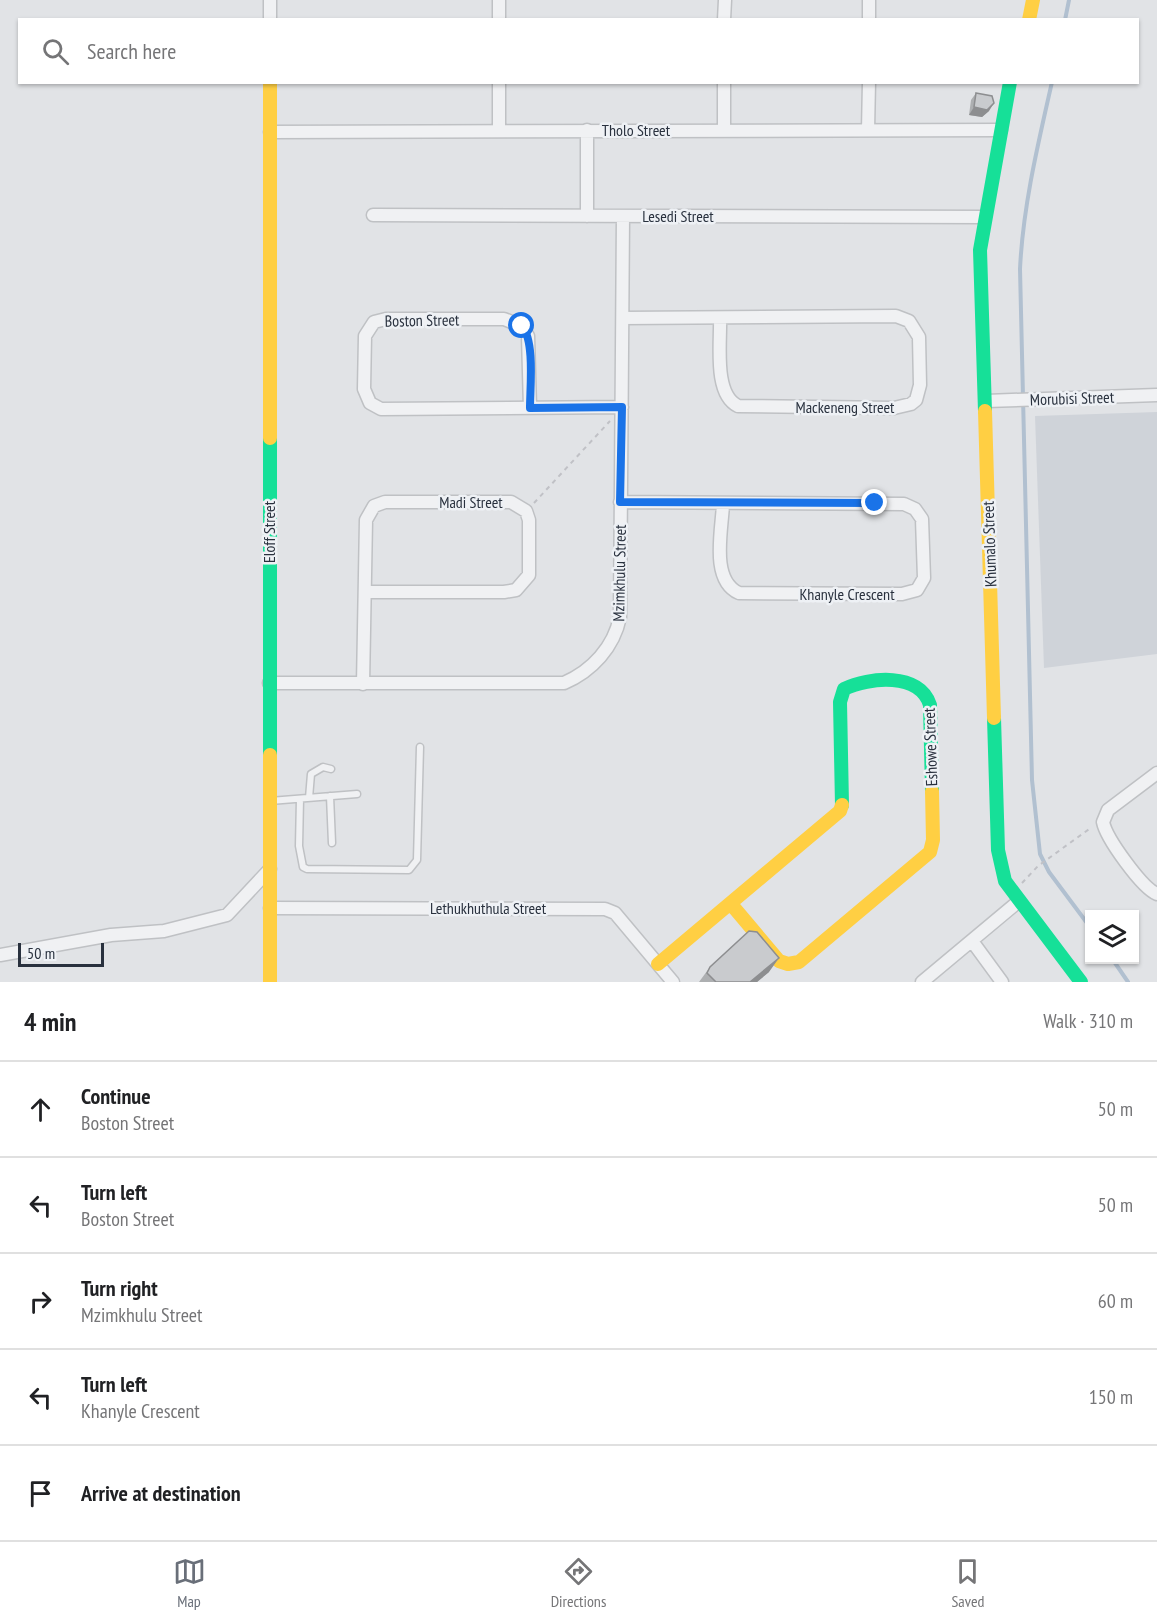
<!DOCTYPE html>
<html lang="en">
<head>
<meta charset="utf-8">
<style>
  :root { --surface:#fff; --page:#f6f6f6; --text:#202124; --muted:#757577; --line:#e0e0e0; --accent:#696f79 }
  body { margin:0; font-family:"PT Sans Narrow",sans-serif; background:var(--page); color:var(--text) }
  .controls { position:absolute; right:18px; bottom:18px; display:grid; overflow:hidden; border-radius:0px; box-shadow:0 2px 4px #0004 }
  .controls button { width:54px; height:54px; display:grid; place-items:center; padding:0; border:0; border-bottom:2px solid var(--line); background:var(--surface); color:var(--text); font:30px sans-serif }
  .scale { position:absolute; left:18px; bottom:15px; width:86px; box-sizing:border-box; padding-left:6px; border:3px solid #29313e; border-top:0; font-size:16px; line-height:21px; white-space:nowrap; color:#29313e; -webkit-text-stroke:4px #eef1f5; paint-order:stroke }
  .stop { position:absolute; width:18px; height:18px; margin:-14px; border:4px solid #1a73e8; border-radius:50%; background:#fff }
  .stop.end { background:#1a73e8; border-color:#fff; box-shadow:0 2px 6px #0008 }
  .list { margin:0; padding:0; list-style:none }
  h2 { display:flex; justify-content:space-between; align-items:center; height:78px; margin:0; padding:0 24px; font-size:26px }
  h2 small { font-size:20px; font-weight:400; color:var(--muted) }
  .list li { display:grid; grid-template-columns:39px 1fr auto; gap:18px; align-items:center; box-sizing:border-box; height:96px; padding:0 24px; border-top:2px solid var(--line) }
  .list b { display:block; font-size:22px; white-space:nowrap }
  .list p { margin:0; font-size:20px; white-space:nowrap; color:var(--muted) }
  .list em { font-size:20px; font-style:normal; color:var(--muted) }
  .icon { flex:none; width:33px; height:33px; fill:none; stroke:currentColor; stroke-width:2; stroke-linecap:round; stroke-linejoin:round }
  .map { position:relative; flex:none; width:1157px; height:982px; overflow:hidden }
  .search { position:absolute; background:var(--surface); box-shadow:0 2px 4px #0004; left:18px; right:18px; top:18px; height:66px; display:flex; align-items:center; gap:15px; box-sizing:border-box; padding:0 21px; border-radius:0px; color:var(--muted); font-size:22px }
  .sheet { height:558px; background:var(--surface) }
  nav { display:flex; justify-content:space-around; align-items:center; box-sizing:border-box; height:84px; border-top:2px solid var(--line); background:var(--surface); font-size:16px; color:var(--muted) }
  nav a { display:grid; justify-items:center; gap:3px }
  nav .on { color:var(--accent) }
  .map>svg:first-child { display:block }
  .built { fill:#cfd3d9 }
  .lines { fill:none; stroke-linecap:round; stroke-linejoin:round }
  .stream { stroke:#b1c0d0; stroke-width:4 }
  .lane-casing { stroke:#bfc1c4; stroke-width:9 }
  .street-casing { stroke:#bfc1c4; stroke-width:15 }
  .path { stroke:#c0c1c6; stroke-width:2; stroke-dasharray:4.5 4.5; stroke-linecap:butt }
  .lane { stroke:#f0f1f3; stroke-width:6 }
  .street { stroke:#f0f1f3; stroke-width:12 }
  .fast { stroke:#16e098; stroke-width:14 }
  .slow { stroke:#ffcf43; stroke-width:14 }
  .wall { fill:#adafb1 }
  .shaded-wall { fill:#8d8e90 }
  .building { fill:#c9cbce; stroke:#8d8e90; stroke-width:1.5 }
  .route { stroke:#1a73e8; stroke-width:8 }
  .labels { text-anchor:middle; stroke-width:5; stroke-linejoin:round; paint-order:stroke }
  .street-label { font-size:16px; fill:#29313e; stroke:#eef1f5 }
</style>
</head>
<body>
<div class="map">
<svg width="1157" height="982" viewBox="0 0 1157 982">
  <rect width="100%" height="100%" fill="#e1e3e6"/>
  <path class="built" d="M 1157,412 L 1157,654 L 1044,668 L 1035,416 Z"/>
  <g class="lines">
    <path class="stream" d="M 1065,20 L 1069,0
      M 1052,82 C 1038,144 1023,206 1020,269 L 1032,780 L 1040,854 L 1049,872 L 1090,927
      M 1113,960 L 1128,982"/>
    <g class="lane-casing">
      <path id="lane" d="M 330,796 L 332,843
        M 309,798 L 311,774 L 323,767 L 331,769
        M 300,799 L 299,846 L 303,867 L 307,869 L 409,870 L 417,860 L 420,747
        M 270,801 L 357,794"/>
    </g>
    <g class="street-casing">
      <path id="street" d="M 270,0 L 270,20
        M 499,0 L 499,20
        M 869,0 L 869,20
        M 724,20 L 725,0
        M 724,82 L 724,131
        M 499,130 L 499,82
        M 587,130 L 587,216
        M 868,130 L 869,82
        M 270,132 L 1001,130
        M 373,215 L 984,217
        M 623,318 L 896,316 L 909,321 L 919,337 L 920,385 L 916,400 L 911,404 L 894,408 L 738,406 C 713,394 721,342 720,318
        M 986,401 L 1157,395
        M 530,408 L 528,336 L 522,326 L 504,319 L 386,319 L 374,322 L 365,336 L 364,389 L 370,403 L 381,409 L 622,407
        M 620,502 L 904,504 L 915,509 L 922,519 L 924,578 L 917,590 L 902,594 L 739,593 C 710,580 722,530 723,504
        M 269,683 L 564,683 C 592,671 614,647 620,617 L 623,216
        M 363,684 L 366,520 L 374,506 L 385,502 L 511,502 L 526,511 L 529,520 L 529,575 L 516,590 L 504,592 L 365,592
        M 1157,773 L 1108,810 L 1103,822 C 1106,838 1142,888 1157,894
        M 270,908 L 605,909 L 615,913 L 673,982
        M 972,941 L 1002,982
        M 0,955 L 111,935 L 164,931 L 227,915 L 270,869
        M 922,982 L 1019,901"/>
    </g>
    <path class="path" d="M 534,503 L 610,421
      M 1022,883 L 1038,866 L 1092,827"/>
    <use href="#lane" class="lane"/>
    <use href="#street" class="street"/>
    <path class="fast" d="M 985,411 L 980,250 L 1010,82
      M 270,438 L 270,755
      M 994,718 L 998,850 L 1005,881 L 1081,982
      M 842,805 L 840,702 L 844,689 C 869,677 920,672 930,705 L 932,791"/>
    <path class="slow" d="M 1029,20 L 1033,0
      M 270,82 L 270,438
      M 985,411 L 994,718
      M 270,755 L 270,982
      M 731,904 L 779,961 L 788,964 L 799,962 L 930,852 L 933,840 L 932,791
      M 658,964 L 840,811 L 842,805"/>
  </g>
  <path class="wall" d="M 976,93 L 989,111 L 982,117 L 969,115 L 971,100 Z
    M 710,967 L 769,972 L 757,982 L 699,982 Z"/>
  <path class="shaded-wall" d="M 994,103 L 989,111 L 982,117 L 969,115 L 974,107 Z
    M 779,958 L 769,972 L 757,982 L 750,982 Z"/>
  <path class="building" d="M 976,93 L 992,96 L 994,103 L 987,110 L 974,107 Z
    M 749,931 L 757,932 L 779,958 L 750,982 L 716,982 L 707,973 L 710,967 Z"/>
  <g class="lines">
    <path class="route" d="M 522,326 C 535,341 530,388 530,408 L 622,407 L 620,502 L 875,503"/>
  </g>
  <g class="labels">
    <g class="street-label">
      <text x="636" y="136">Tholo Street</text>
      <text x="678" y="222">Lesedi Street</text>
      <text transform="translate(422 320) rotate(-1)" y="6">Boston Street</text>
      <text transform="translate(1072 398) rotate(-2)" y="6">Morubisi Street</text>
      <text x="845" y="413">Mackeneng Street</text>
      <text x="471" y="508">Madi Street</text>
      <text transform="translate(269 532) rotate(-90)" y="6">Eloff Street</text>
      <text transform="translate(989 544) rotate(-92)" y="6">Khumalo Street</text>
      <text transform="translate(619 573) rotate(-89)" y="6">Mzimkhulu Street</text>
      <text x="847" y="600">Khanyle Crescent</text>
      <text transform="translate(930 747) rotate(-92)" y="6">Eshowe Street</text>
      <text x="488" y="914">Lethukhuthula Street</text>
    </g>
  </g>
</svg>
<div class="controls">
<button><svg class="icon" aria-label="layers" viewBox="0 0 24 24"><path d="M12 4l9 5-9 5-9-5zM3 14l9 5 9-5"/></svg></button>
</div>
<div class="scale">50 m</div>
<div class="stop" style="left:522px;top:326px"></div>
<div class="stop end" style="left:875px;top:503px"></div>
<div class="search"><svg class="icon" aria-label="search" viewBox="0 0 24 24"><circle cx="10" cy="10" r="6"/><path d="M15 15l6 6"/></svg>Search here</div>
</div>
<section class="sheet">
<h2>4 min<small>Walk · 310 m</small></h2>
<ul class="list">
<li><svg class="icon" aria-label="ahead" viewBox="0 0 24 24"><path d="M12 20V5M6 11l6-6 6 6"/></svg><div><b>Continue</b><p>Boston Street</p></div><em>50 m</em></li>
<li><svg class="icon" aria-label="left" viewBox="0 0 24 24"><path d="M17 20v-9H6M10 6l-5 5 5 5"/></svg><div><b>Turn left</b><p>Boston Street</p></div><em>50 m</em></li>
<li><svg class="icon" aria-label="right" viewBox="0 0 24 24"><path d="M7 20v-9h11M14 6l5 5-5 5"/></svg><div><b>Turn right</b><p>Mzimkhulu Street</p></div><em>60 m</em></li>
<li><svg class="icon" aria-label="left" viewBox="0 0 24 24"><path d="M17 20v-9H6M10 6l-5 5 5 5"/></svg><div><b>Turn left</b><p>Khanyle Crescent</p></div><em>150 m</em></li>
<li><svg class="icon" aria-label="arrive" viewBox="0 0 24 24"><path d="M6 21V4h12l-3 4 3 4H6"/></svg><div><b>Arrive at destination</b></div></li>
</ul>
</section>
<nav>
<a class="on"><svg class="icon" aria-label="map" viewBox="0 0 24 24"><path d="M3 6l6-2 6 2 6-2v14l-6 2-6-2-6 2zM9 4v14M15 6v14"/></svg>Map</a>
<a><svg class="icon" aria-label="directions" viewBox="0 0 24 24"><path d="M12 3l9 9-9 9-9-9zM9 14v-3h6M13 9l2 2-2 2"/></svg>Directions</a>
<a><svg class="icon" aria-label="saved" viewBox="0 0 24 24"><path d="M7 4h10v16l-5-4-5 4z"/></svg>Saved</a>
</nav>
</body>
</html>
